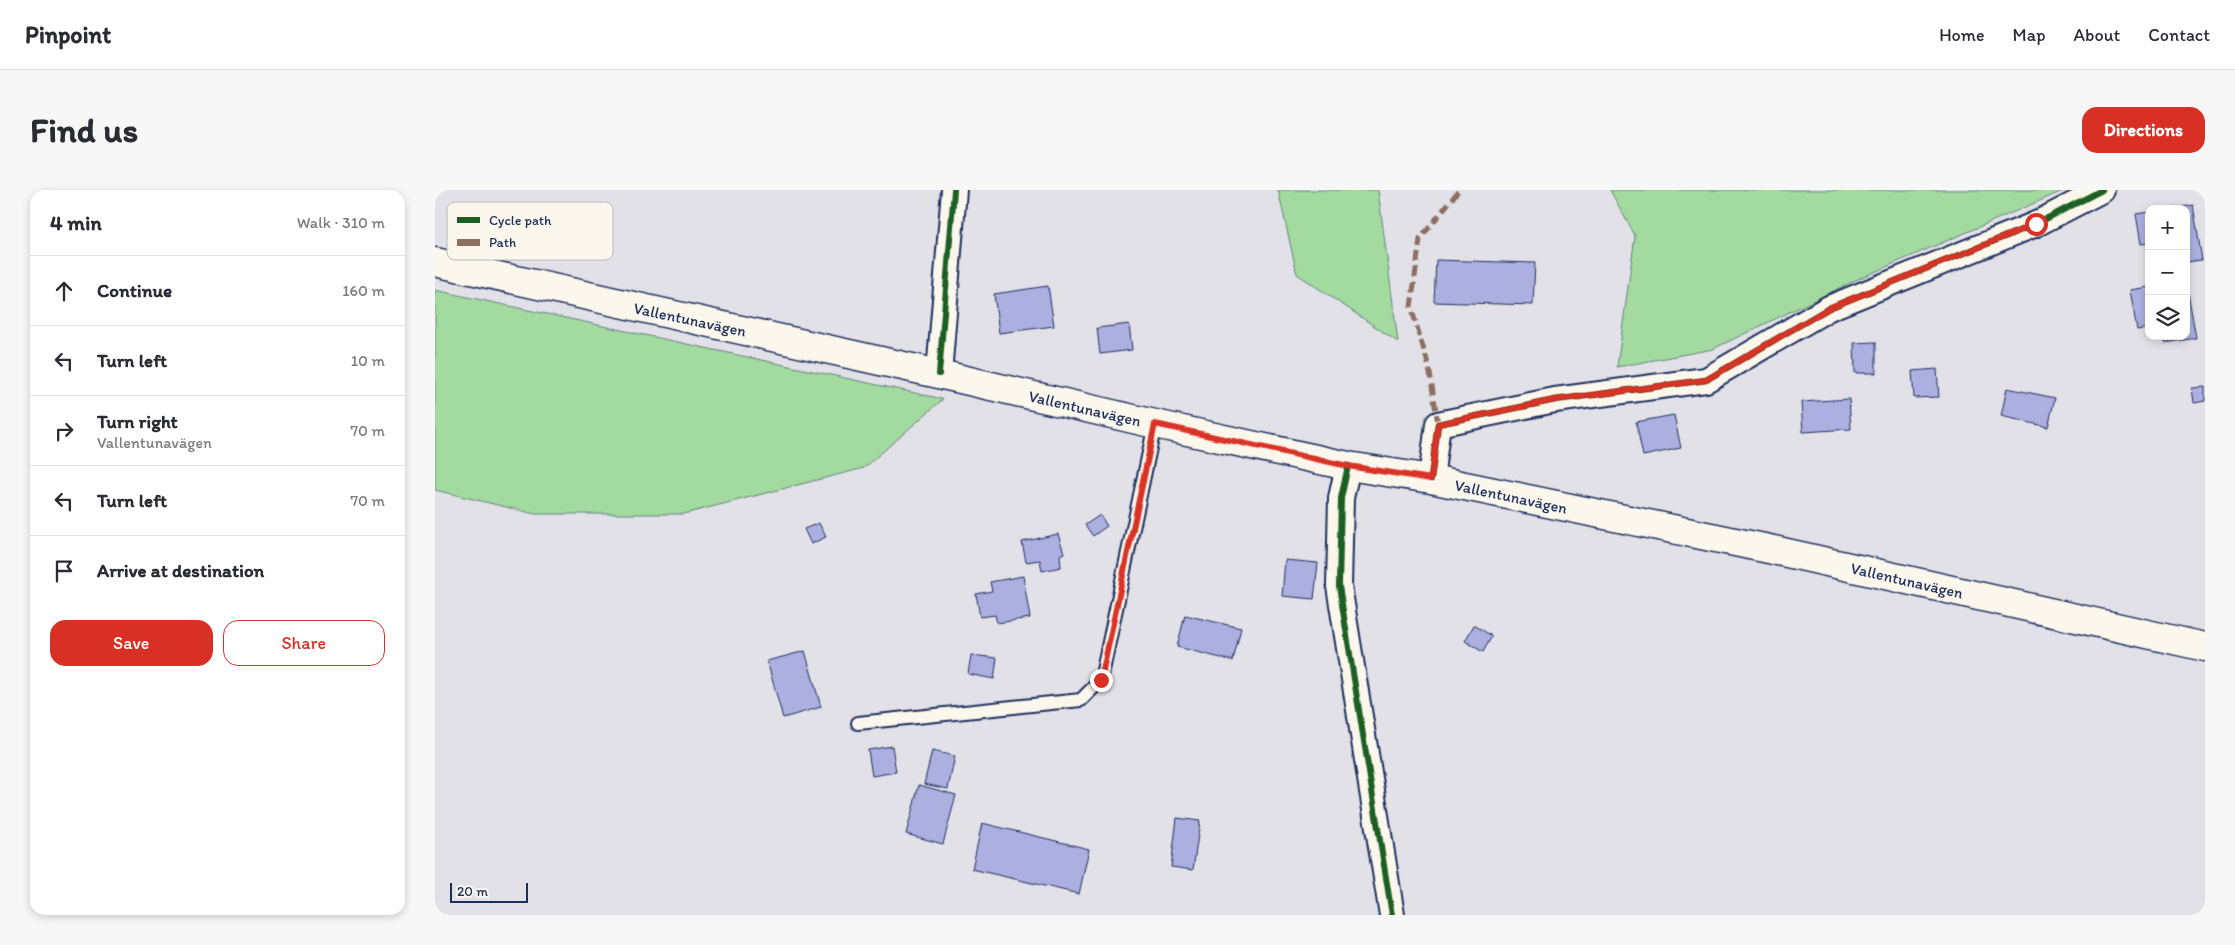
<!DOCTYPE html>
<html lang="en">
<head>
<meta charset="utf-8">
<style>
  :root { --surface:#fff; --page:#f7f7f7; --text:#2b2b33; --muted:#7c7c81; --line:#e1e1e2; --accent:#d93025 }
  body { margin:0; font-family:Itim,sans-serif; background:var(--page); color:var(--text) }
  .controls { position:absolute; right:15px; top:15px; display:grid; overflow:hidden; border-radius:10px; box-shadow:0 2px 8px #0003 }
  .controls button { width:45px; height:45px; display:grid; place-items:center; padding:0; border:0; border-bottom:1px solid var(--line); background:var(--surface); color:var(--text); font:25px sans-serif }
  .scale { position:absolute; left:15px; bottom:12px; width:78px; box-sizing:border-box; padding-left:5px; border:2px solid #1b2f5e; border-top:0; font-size:14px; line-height:18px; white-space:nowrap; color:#1b2f5e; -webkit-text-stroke:4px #fbf7ec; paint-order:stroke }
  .stop { position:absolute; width:15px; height:15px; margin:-11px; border:4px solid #d93025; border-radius:50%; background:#fff }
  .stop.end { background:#d93025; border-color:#fff; box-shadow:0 1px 5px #0008 }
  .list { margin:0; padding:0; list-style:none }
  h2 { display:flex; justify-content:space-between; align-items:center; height:65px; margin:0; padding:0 20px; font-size:21px }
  h2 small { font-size:16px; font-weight:400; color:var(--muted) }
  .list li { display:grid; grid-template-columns:32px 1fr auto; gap:15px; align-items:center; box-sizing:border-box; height:70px; padding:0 20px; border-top:1px solid var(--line) }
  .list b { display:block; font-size:19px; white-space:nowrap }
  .list p { margin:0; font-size:16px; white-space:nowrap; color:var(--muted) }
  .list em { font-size:16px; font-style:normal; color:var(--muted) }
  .actions { display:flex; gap:10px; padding:15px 20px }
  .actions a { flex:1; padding:11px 0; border:1px solid var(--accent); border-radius:15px; text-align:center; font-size:18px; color:var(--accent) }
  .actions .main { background:var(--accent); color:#fff }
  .icon { flex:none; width:28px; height:28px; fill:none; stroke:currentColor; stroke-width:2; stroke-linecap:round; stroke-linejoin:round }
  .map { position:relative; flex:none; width:1770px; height:725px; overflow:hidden; border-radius:15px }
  header { display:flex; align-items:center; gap:30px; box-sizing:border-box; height:70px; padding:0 25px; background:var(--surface); border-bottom:1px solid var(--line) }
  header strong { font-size:24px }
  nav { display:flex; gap:28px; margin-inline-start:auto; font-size:18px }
  .intro { display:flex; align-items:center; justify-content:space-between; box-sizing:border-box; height:120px; padding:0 30px }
  h1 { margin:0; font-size:35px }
  .button { padding:12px 22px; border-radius:15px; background:var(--accent); color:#fff; font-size:18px; font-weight:700 }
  main { display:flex; gap:30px; padding:0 30px }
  aside { flex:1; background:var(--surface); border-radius:15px; box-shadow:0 2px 8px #0003 }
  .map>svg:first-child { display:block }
  .green { fill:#a3da9f; stroke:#5f847e }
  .building { fill:#acafe0; stroke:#1b2f5e }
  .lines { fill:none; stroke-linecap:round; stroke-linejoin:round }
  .service-casing { stroke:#1b2f5e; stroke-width:16 }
  .minor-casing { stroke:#1b2f5e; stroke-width:28 }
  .secondary-casing { stroke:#1b2f5e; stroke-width:31 }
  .service { stroke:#fbf7ec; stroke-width:12 }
  .minor { stroke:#fbf7ec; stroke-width:24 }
  .secondary { stroke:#fbf7ec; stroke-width:28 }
  .quiet { stroke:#8d6e63; stroke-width:5; stroke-dasharray:10 5; stroke-linecap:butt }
  .cycleway-casing { stroke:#fbf7ec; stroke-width:9 }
  .cycleway { stroke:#1b5e20; stroke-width:6 }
  .route { stroke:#d93025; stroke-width:6 }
  .labels { text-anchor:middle; stroke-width:5; stroke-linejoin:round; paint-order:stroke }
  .street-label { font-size:16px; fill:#1b2f5e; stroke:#fbf7ec }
  .key { fill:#fbf7ec; stroke:#b8bbc1; stroke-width:1 }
  .key-label { font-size:14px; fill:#1b2f5e }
</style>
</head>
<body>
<header>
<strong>Pinpoint</strong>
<nav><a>Home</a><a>Map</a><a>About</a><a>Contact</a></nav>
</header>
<div class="intro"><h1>Find us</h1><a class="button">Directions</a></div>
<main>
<aside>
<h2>4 min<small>Walk · 310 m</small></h2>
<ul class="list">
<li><svg class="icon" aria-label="ahead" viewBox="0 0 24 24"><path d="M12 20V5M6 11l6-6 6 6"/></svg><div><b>Continue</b></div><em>160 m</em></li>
<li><svg class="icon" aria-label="left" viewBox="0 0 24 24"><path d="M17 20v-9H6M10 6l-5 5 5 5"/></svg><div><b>Turn left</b></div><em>10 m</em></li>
<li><svg class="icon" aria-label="right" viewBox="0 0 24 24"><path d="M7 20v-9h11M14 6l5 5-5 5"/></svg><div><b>Turn right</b><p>Vallentunavägen</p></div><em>70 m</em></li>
<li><svg class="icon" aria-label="left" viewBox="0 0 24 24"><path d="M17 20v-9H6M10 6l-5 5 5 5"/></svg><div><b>Turn left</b></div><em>70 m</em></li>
<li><svg class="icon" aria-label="arrive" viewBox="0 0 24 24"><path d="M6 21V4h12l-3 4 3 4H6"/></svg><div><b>Arrive at destination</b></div></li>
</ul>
<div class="actions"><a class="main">Save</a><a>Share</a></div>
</aside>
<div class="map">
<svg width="1770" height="725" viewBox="0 0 1770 725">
  <rect width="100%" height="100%" fill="#e3e1e8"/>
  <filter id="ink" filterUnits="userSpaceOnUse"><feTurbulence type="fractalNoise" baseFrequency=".02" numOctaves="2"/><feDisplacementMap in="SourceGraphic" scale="10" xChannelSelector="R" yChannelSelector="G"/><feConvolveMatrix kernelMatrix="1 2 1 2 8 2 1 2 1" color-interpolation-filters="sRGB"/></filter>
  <g filter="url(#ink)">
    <path class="green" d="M 843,0 L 943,0 L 963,152 L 862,84 Z
      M 1175,0 L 1630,0 L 1423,89 L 1278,159 L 1182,177 L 1200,46 Z
      M 0,100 L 508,209 L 429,278 L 249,324 L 100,324 L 0,300 Z"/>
    <path class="building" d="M 1758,15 L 1767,70 L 1751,72 L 1751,19 L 1734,19 Z
      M 1714,22 L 1714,53 L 1706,54 L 1701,24 Z
      M 1001,70 L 1100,73 L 1098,115 L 999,112 Z
      M 1751,91 L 1761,148 L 1730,153 L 1729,146 L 1751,146 Z
      M 613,96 L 619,136 L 564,143 L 559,104 Z
      M 1714,97 L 1714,138 L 1702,140 L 1695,100 Z
      M 694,134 L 697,160 L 665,164 L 662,138 Z
      M 1441,152 L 1441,183 L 1420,183 L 1419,153 Z
      M 1502,179 L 1504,207 L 1479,208 L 1477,181 Z
      M 1770,197 L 1770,211 L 1759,213 L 1757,198 Z
      M 1572,198 L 1620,208 L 1613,237 L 1566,226 Z
      M 1414,209 L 1416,239 L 1368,242 L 1366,212 Z
      M 1239,225 L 1246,258 L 1208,266 L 1201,232 Z
      M 665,325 L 672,336 L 658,346 L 650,335 Z
      M 384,333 L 391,347 L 376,354 L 369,339 Z
      M 623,344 L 629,363 L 625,365 L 626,377 L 607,381 L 605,370 L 591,372 L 587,352 Z
      M 850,370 L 883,373 L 879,409 L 847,406 Z
      M 588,386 L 595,428 L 562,433 L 560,425 L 545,427 L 541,404 L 557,401 L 555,392 Z
      M 750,425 L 806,438 L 798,471 L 742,457 Z
      M 1039,435 L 1057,446 L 1048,462 L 1030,451 Z
      M 370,461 L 386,517 L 348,528 L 332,471 Z
      M 536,465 L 562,468 L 559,489 L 533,484 Z
      M 457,556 L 461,582 L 437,586 L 433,560 Z
      M 497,561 L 520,566 L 513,599 L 489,594 Z
      M 484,595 L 521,605 L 508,654 L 471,644 Z
      M 742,628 L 765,631 L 758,680 L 736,677 Z
      M 547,633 L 654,659 L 644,704 L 537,679 Z"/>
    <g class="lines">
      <g class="service-casing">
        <path id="service" d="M 423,533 L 646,510 L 666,490 L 720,234"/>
      </g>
      <g class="minor-casing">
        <path id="minor" d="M 504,184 L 519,0
          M 913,276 L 906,308 L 904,396 L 957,725
          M 996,289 L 1003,234 L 1120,210 L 1271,190 L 1394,118 L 1601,34 L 1667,0"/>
      </g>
      <g class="secondary-casing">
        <path id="secondary" d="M 0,72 L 504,184 L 720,234 L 913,276 L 996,289 L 1334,359 L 1770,457"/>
      </g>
      <use href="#service" class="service"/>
      <use href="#minor" class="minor"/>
      <use href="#secondary" class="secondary"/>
      <path class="quiet" d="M 1003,234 L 994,177 L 976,117 L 985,49 L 1024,0"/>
      <g class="cycleway-casing">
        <path id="cycleway" d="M 504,184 L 519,0
          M 913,276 L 906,308 L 904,396 L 957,725
          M 996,289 L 1003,234 L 1120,210 L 1271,190 L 1394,118 L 1601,34 L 1667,0"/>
      </g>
      <use href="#cycleway" class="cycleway"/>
    </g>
  </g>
  <g class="lines" filter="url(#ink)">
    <path class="route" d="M 666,490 L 720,234 L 913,276 L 996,289 L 1003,234 L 1120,210 L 1271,190 L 1394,118 L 1601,34"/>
  </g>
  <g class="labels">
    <g class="street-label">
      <text transform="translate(255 129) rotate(12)" y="6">Vallentunavägen</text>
      <text transform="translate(650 218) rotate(13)" y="6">Vallentunavägen</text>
      <text transform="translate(1076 306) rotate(12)" y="6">Vallentunavägen</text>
      <text transform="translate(1472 390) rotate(13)" y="6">Vallentunavägen</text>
    </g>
  </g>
  <rect x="12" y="12" width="166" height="58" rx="8" class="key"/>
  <rect x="22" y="27" width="23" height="6" fill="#1b5e20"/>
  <rect x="22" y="49" width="23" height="7" fill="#8d6e63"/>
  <g class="key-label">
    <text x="54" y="35">Cycle path</text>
    <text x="54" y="57">Path</text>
  </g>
</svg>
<div class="controls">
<button>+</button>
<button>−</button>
<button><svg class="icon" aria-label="layers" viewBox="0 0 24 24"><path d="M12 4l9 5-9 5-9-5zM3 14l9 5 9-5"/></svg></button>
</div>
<div class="scale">20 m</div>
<div class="stop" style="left:1601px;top:34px"></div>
<div class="stop end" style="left:666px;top:490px"></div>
</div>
</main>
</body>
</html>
